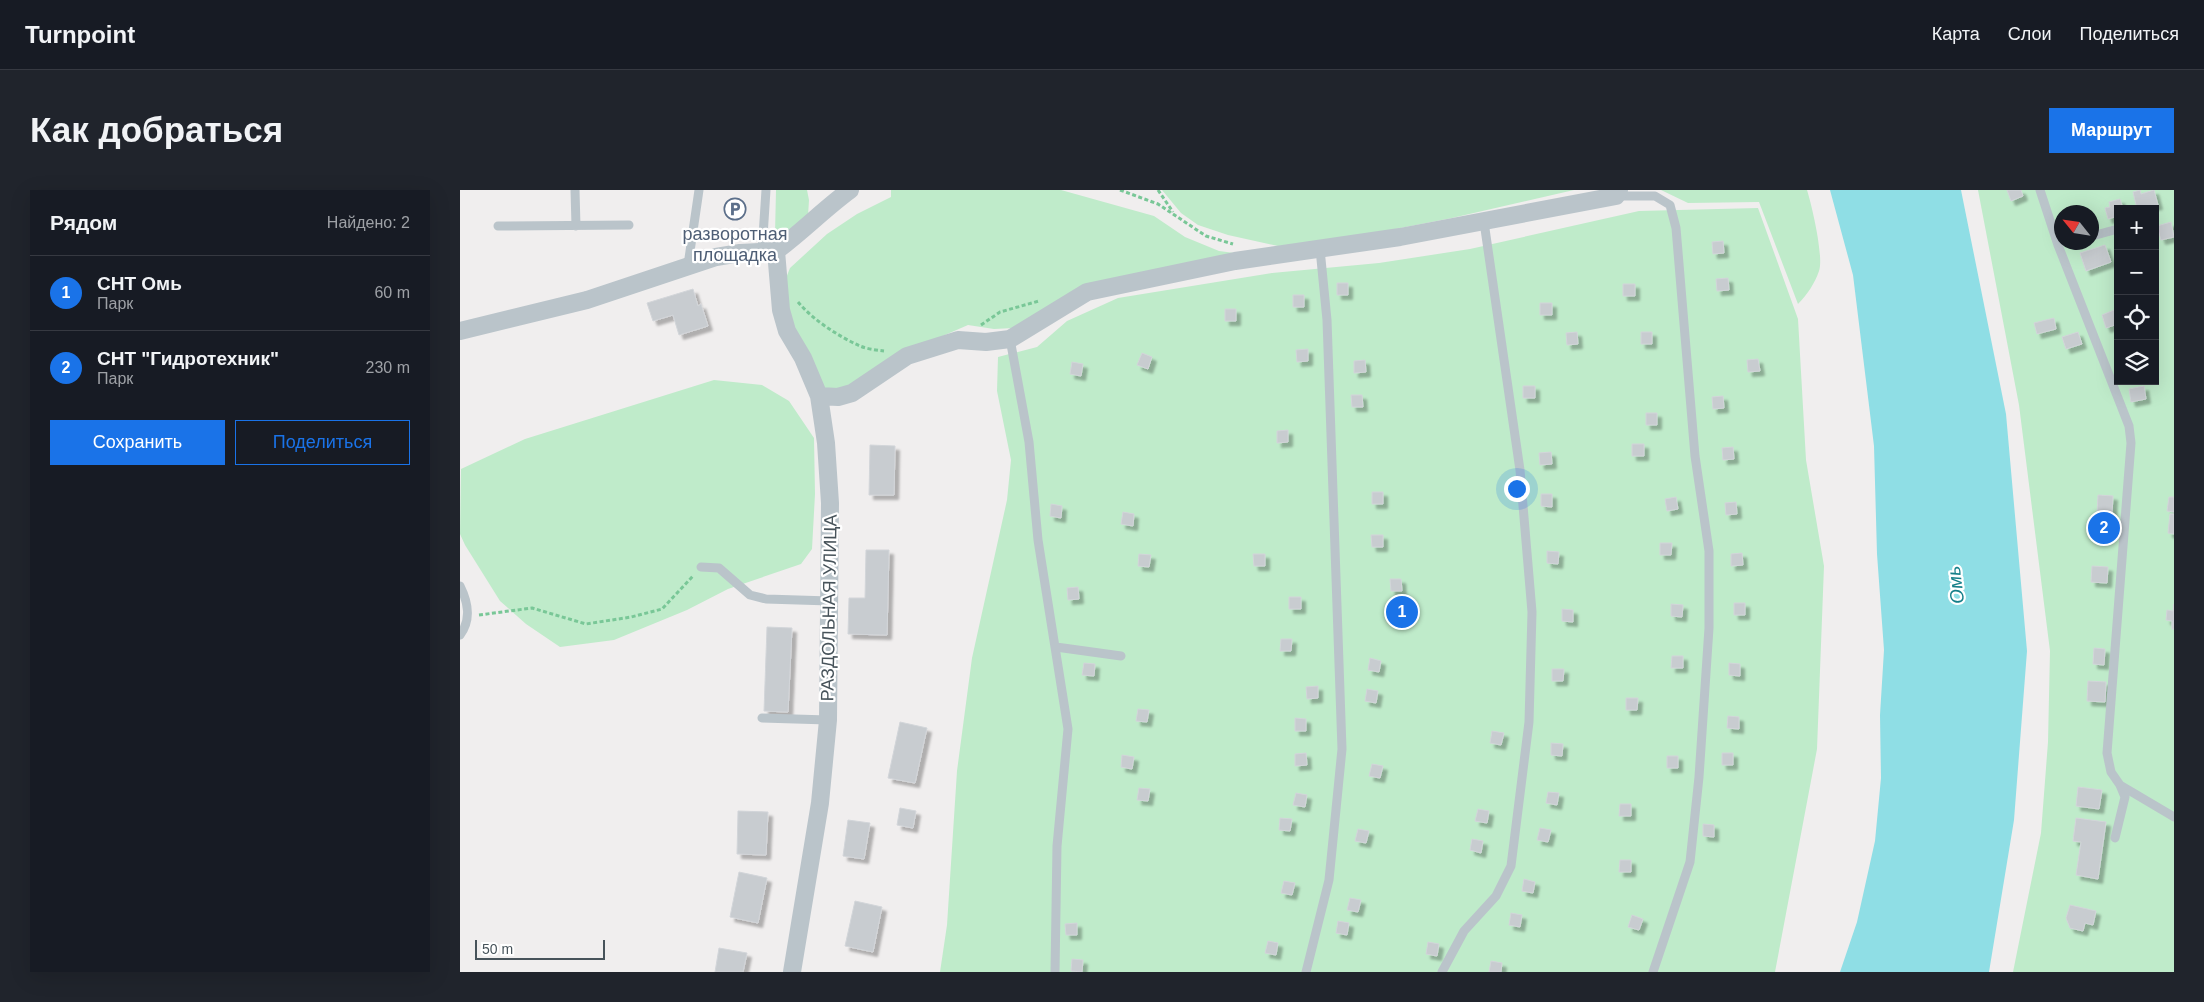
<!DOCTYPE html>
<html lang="ru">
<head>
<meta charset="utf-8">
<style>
  :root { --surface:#171b24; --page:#20242c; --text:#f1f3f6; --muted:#9ea1a6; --line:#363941; --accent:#1a73e8 }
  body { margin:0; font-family:Arial,sans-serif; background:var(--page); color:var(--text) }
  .controls { position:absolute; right:15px; top:15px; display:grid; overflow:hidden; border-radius:0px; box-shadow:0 5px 20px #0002 }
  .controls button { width:45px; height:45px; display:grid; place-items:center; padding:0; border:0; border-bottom:1px solid var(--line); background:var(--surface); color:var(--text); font:25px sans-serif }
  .compass { position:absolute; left:1594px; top:15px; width:45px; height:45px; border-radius:50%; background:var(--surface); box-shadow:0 5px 20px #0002; rotate:300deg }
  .scale { position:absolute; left:15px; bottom:12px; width:130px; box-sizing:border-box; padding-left:5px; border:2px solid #47535a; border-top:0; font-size:14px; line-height:18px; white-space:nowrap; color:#47535a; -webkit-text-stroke:4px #fff; paint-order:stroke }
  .you { position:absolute; left:1056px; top:298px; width:18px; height:18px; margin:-12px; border:4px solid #fff; border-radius:50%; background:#1a73e8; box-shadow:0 0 0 8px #1a73e833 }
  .badge { display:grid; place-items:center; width:32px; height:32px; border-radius:50%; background:var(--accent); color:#fff; font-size:16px; font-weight:700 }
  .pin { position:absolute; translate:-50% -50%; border:2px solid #fff; box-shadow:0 1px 5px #0006 }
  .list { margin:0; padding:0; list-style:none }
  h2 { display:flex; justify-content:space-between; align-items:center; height:65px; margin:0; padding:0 20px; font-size:21px }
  h2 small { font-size:16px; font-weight:400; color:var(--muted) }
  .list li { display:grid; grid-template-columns:32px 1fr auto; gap:15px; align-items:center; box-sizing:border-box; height:75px; padding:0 20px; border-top:1px solid var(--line) }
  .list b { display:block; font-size:19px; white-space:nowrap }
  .list p { margin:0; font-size:16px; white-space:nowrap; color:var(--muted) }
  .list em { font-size:16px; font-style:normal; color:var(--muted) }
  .actions { display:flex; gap:10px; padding:15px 20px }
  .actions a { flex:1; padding:11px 0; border:1px solid var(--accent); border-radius:0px; text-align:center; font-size:18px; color:var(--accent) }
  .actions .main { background:var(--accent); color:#fff }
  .icon { flex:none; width:28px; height:28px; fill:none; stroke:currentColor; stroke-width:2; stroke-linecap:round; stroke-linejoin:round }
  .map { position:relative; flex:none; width:1714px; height:782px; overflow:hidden; border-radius:0px }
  header { display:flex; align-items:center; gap:30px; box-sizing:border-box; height:70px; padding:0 25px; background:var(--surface); border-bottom:1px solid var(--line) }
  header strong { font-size:24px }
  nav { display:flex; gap:28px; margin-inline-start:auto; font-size:18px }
  .intro { display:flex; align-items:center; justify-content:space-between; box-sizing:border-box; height:120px; padding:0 30px }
  h1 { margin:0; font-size:35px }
  .button { padding:12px 22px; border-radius:0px; background:var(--accent); color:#fff; font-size:18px; font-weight:700 }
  main { display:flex; gap:30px; padding:0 30px }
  aside { flex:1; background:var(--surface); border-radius:0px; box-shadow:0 5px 20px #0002 }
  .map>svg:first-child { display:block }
  .green { fill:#bfebca; fill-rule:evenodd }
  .water { fill:#8fdee5 }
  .building { fill:#c8ccd0; stroke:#d2d5d9; filter:url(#shadow) }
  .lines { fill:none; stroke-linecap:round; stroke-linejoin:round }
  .path { stroke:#79c797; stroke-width:3; stroke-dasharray:4 2.5; stroke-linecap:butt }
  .service { stroke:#bac4ca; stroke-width:9 }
  .minor { stroke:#bac4ca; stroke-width:18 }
  .labels { text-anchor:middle; stroke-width:4.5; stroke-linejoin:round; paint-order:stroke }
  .service-label { font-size:18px; fill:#4e5e75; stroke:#fff }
  .street-label { font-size:18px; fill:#47535a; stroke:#fff }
  .water-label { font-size:19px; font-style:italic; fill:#157f89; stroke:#fff }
</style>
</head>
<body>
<header>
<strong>Turnpoint</strong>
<nav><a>Карта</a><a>Слои</a><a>Поделиться</a></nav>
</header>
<div class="intro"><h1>Как добраться</h1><a class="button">Маршрут</a></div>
<main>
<aside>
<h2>Рядом<small>Найдено: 2</small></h2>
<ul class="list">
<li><span class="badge">1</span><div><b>СНТ Омь</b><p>Парк</p></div><em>60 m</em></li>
<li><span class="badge">2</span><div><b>СНТ &quot;Гидротехник&quot;</b><p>Парк</p></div><em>230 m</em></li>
</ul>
<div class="actions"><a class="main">Сохранить</a><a>Поделиться</a></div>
</aside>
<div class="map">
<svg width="1714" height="782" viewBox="0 0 1714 782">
  <defs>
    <filter id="shadow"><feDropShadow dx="4.5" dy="4.5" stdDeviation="1" flood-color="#0004"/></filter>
  </defs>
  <rect width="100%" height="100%" fill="#f0eeee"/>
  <path class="green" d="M 316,0 L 347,0 L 349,10 L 348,26 L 320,51 L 315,44 Z
    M 431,0 L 601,0 L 694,26 L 725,47 L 759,61 L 790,65 L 625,97 L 554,138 L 534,139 L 508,135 L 455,158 L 396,194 L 371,202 L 362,198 L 329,132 L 326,88 L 330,78 L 367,44 L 397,24 L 431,7 Z
    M 702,0 L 1114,0 L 992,28 L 858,54 L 818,56 L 768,45 L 738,35 L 721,23 Z
    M 1201,0 L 1347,0 C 1352,16 1364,67 1359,81 C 1355,93 1347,105 1338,114 L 1299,12 L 1228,13 Z
    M 1518,0 L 1714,0 L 1714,782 L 1553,782 L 1581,643 L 1588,552 L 1590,461 L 1559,215 ZM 1658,19 L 1695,19 L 1695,191 L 1658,191 ZM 1602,22 L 1632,22 L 1632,52 L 1602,52 Z
    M 1298,18 L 1338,129 L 1346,270 L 1364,376 L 1357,559 L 1315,782 L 480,782 L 487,735 L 497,581 L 512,468 L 547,310 L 551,270 L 537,201 L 538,167 L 577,157 L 607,131 L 658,108 L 812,83 L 919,73 L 1010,59 L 1179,21 Z
    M 254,190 L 302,195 L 329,211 L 354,248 L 355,304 L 352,359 L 341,374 L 268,399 L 227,420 L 154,450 L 100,457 L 66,434 L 40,411 L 5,355 L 0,344 L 1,279 L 65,249 Z"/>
  <path class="water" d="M 1370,0 L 1501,0 L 1546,224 L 1567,461 L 1554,630 L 1529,782 L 1380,782 L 1397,732 L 1415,651 L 1421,588 L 1420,525 L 1424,460 L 1417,364 L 1414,256 L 1393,85 Z"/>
  <path class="building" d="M 1547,0 L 1561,0 L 1563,6 L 1551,11 Z
    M 1680,0 L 1681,4 L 1694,0 L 1698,15 L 1677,19 L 1673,2 Z
    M 1660,9 L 1663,19 L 1658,19 L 1658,26 L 1648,29 L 1645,18 L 1650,17 L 1649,12 Z
    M 1711,32 L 1714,47 L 1701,50 L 1697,36 Z
    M 1263,51 L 1264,63 L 1253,64 L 1252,52 Z
    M 1645,55 L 1651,72 L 1626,81 L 1620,63 Z
    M 1268,88 L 1269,100 L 1257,101 L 1256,89 Z
    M 877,93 L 888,93 L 888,105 L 877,105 Z
    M 1163,94 L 1175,94 L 1175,106 L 1163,106 Z
    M 233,99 L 238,116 L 241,114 L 248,136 L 219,145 L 213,125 L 193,131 L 187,113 Z
    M 833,105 L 844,105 L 844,117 L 833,117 Z
    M 1080,113 L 1092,113 L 1092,125 L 1080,125 Z
    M 765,119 L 776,119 L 776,131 L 765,131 Z
    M 1654,120 L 1658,134 L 1646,138 L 1642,125 Z
    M 1594,128 L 1596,139 L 1577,144 L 1574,133 Z
    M 1117,142 L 1118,154 L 1107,155 L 1106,143 Z
    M 1181,142 L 1192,142 L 1192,154 L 1181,154 Z
    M 1618,142 L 1622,154 L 1606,159 L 1602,147 Z
    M 848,159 L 848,171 L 837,172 L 836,160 Z
    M 682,163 L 692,167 L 688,179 L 677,175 Z
    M 1298,169 L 1300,181 L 1288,182 L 1287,170 Z
    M 905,170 L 906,182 L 894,183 L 894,171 Z
    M 612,172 L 623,174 L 621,186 L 610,184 Z
    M 1063,196 L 1075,196 L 1075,208 L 1063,208 Z
    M 1684,196 L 1686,209 L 1671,212 L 1669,199 Z
    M 891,205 L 902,205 L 903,217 L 892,217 Z
    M 1263,206 L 1264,218 L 1253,219 L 1252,207 Z
    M 1186,223 L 1197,223 L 1197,235 L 1186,235 Z
    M 828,240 L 828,252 L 817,253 L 817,241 Z
    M 1172,254 L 1184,254 L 1184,266 L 1172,266 Z
    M 410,255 L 435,256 L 434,305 L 409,305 Z
    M 1273,257 L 1274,269 L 1263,270 L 1262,258 Z
    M 1091,262 L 1092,274 L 1080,275 L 1079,263 Z
    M 912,302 L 923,302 L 923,314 L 912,314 Z
    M 1081,304 L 1092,304 L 1092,317 L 1081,316 Z
    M 1638,305 L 1653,306 L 1652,324 L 1637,324 Z
    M 1216,307 L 1218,319 L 1207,321 L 1205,309 Z
    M 1709,307 L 1714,307 L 1714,322 L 1707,321 Z
    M 1276,312 L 1277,324 L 1266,325 L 1265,313 Z
    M 591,314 L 602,316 L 601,328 L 590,326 Z
    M 663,322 L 674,324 L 673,336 L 661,334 Z
    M 1710,324 L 1714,324 L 1714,344 L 1708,343 Z
    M 911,345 L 923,345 L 923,357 L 912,357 Z
    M 1200,353 L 1212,353 L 1211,365 L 1200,365 Z
    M 406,360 L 429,360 L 427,445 L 388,444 L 389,408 L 405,408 Z
    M 1087,361 L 1099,362 L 1098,374 L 1087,373 Z
    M 1282,363 L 1283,375 L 1271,376 L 1271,364 Z
    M 679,364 L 691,365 L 689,377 L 678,376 Z
    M 793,364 L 805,364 L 805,376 L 794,376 Z
    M 1632,376 L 1648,377 L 1647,393 L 1631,392 Z
    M 930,389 L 941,389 L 942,401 L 931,401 Z
    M 618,397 L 619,409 L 608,410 L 607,398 Z
    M 829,407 L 841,407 L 841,419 L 829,419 Z
    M 1274,413 L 1285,413 L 1285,425 L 1274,425 Z
    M 1211,414 L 1223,415 L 1222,427 L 1211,426 Z
    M 1714,414 L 1714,439 L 1712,439 L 1712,431 L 1706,430 L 1707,420 L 1713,421 Z
    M 1102,419 L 1113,420 L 1113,432 L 1102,431 Z
    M 307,437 L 332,438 L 328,522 L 304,521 Z
    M 821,449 L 832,449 L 831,461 L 820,461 Z
    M 1634,458 L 1645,459 L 1644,475 L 1633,474 Z
    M 1212,466 L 1223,466 L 1223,478 L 1211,478 Z
    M 910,468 L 921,471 L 919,482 L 908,480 Z
    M 624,473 L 635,474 L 634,486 L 622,485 Z
    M 1269,473 L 1280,474 L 1280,486 L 1269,485 Z
    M 1092,479 L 1104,479 L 1103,491 L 1092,491 Z
    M 1628,491 L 1646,492 L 1645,512 L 1627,511 Z
    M 858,496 L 858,508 L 847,509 L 846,497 Z
    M 907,499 L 918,501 L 916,513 L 905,511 Z
    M 1166,508 L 1178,508 L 1177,520 L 1166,520 Z
    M 678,519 L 689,520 L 687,532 L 676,531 Z
    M 1268,526 L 1279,527 L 1279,539 L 1267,538 Z
    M 835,528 L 846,529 L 846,541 L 835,541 Z
    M 440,532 L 467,538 L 455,593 L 428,588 Z
    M 1032,541 L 1044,543 L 1041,555 L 1030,553 Z
    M 1091,553 L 1103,554 L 1102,566 L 1091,565 Z
    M 846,563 L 847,575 L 835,576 L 835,564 Z
    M 1262,563 L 1273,563 L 1273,575 L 1262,575 Z
    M 662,565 L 674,567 L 672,579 L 661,577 Z
    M 1207,566 L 1218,566 L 1218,578 L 1207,578 Z
    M 912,574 L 923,576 L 920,588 L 909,586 Z
    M 1618,597 L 1642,600 L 1639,619 L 1616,616 Z
    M 679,598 L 690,599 L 688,611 L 677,610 Z
    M 1088,602 L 1099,603 L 1097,615 L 1086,613 Z
    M 836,603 L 847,605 L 845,617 L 833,615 Z
    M 1160,614 L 1171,614 L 1171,626 L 1159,626 Z
    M 440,618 L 456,621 L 453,638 L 437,635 Z
    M 1018,619 L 1029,621 L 1027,633 L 1015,631 Z
    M 278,621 L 308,622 L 306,665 L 277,664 Z
    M 820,628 L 832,629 L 830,641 L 819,640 Z
    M 1616,628 L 1646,632 L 1638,689 L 1616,685 L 1621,652 L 1613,651 Z
    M 388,630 L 410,633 L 404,669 L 383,666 Z
    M 1243,634 L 1254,635 L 1254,647 L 1243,646 Z
    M 1080,638 L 1091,640 L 1088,652 L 1077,650 Z
    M 898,639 L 909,641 L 906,653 L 895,651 Z
    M 1012,649 L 1023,651 L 1021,663 L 1010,660 Z
    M 1160,670 L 1171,670 L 1171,682 L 1159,682 Z
    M 279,682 L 307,688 L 298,733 L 270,727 Z
    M 1064,689 L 1075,692 L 1073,703 L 1062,701 Z
    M 824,691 L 835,693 L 832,705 L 821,703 Z
    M 890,708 L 901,710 L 898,722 L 887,720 Z
    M 395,711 L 422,717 L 413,762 L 385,756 Z
    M 1610,715 L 1636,721 L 1633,735 L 1625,733 L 1623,741 L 1610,738 L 1606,728 Z
    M 1051,723 L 1062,725 L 1060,737 L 1049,735 Z
    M 1172,725 L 1183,729 L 1179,740 L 1168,737 Z
    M 878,731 L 889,733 L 887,745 L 876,743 Z
    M 617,733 L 617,745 L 606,745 L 605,734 Z
    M 808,751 L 818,753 L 816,765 L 805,763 Z
    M 968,752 L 979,754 L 977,766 L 966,764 Z
    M 259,758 L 287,763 L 283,782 L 255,782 Z
    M 612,769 L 623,770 L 622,782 L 611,781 Z
    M 1031,771 L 1042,773 L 1041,782 L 1029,782 Z"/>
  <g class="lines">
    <path class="path" d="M 660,0 L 698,14 L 746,46 L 773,54
      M 698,0 L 713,22
      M 338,112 C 353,130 378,146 400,156 C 407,159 416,160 424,161
      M 521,135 L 540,122 L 579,111
      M 19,425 L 72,418 L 126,434 L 171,427 L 202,419 L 234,385"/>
    <path class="service" d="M 115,0 L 116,36
      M 1580,0 L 1598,55 L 1669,236 L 1671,253 L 1647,563 L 1651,582 L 1660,595 L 1714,627
      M 1156,6 L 1195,6 L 1210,15 L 1216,38 L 1235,266 L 1249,361 L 1249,438 L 1239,587 L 1230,672 L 1193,782
      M 38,36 L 169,35
      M 1632,46 L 1658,39
      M 302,62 L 306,0
      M 228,75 L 239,0
      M 550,149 L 569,252 L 578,350 L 608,539 L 597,656 L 595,782
      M 241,377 L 259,378 L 290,405 L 306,409 L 370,411
      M 0,396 C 8,412 12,429 0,445
      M 596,457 L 661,466
      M 302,528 L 368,530
      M 1655,648 L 1665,607 L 1660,595
      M 846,782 L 869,690 L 882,559 L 867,130 L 860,59
      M 982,782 L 1004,741 L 1036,706 L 1051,676 L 1069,532 L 1072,422 L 1060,280 L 1024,32"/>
    <path class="minor" d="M 316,61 L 321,120 L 327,141 L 343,168 L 359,206 L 366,253 L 370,313 L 368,530 L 360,613 L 332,782
      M 316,61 C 342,42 364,19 390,0
      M 0,141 L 127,110 L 256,67 L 280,63 L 316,61
      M 359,206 L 378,207 L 392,203 L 447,166 L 498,150 L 526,152 L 550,149 L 627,102 L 775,71 L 940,47 L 1156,6 L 1159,0"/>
  </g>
  <defs>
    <g id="parking-ring" transform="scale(1.125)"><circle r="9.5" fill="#fff" stroke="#5c6f8a" stroke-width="1.5"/><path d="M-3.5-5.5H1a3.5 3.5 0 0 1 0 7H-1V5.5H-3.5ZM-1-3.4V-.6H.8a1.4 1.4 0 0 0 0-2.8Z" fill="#5c6f8a"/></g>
  </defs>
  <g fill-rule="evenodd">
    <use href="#parking-ring" x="275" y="19"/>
  </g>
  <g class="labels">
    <g class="service-label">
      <text x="275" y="50">разворотная<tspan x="275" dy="21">площадка</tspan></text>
    </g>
    <g class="street-label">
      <text transform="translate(369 418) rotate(-89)" y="6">РАЗДОЛЬНАЯ УЛИЦА</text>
    </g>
    <g class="water-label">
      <text transform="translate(1495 395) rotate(-97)" y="7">Омь</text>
    </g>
  </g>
</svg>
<div class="controls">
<button>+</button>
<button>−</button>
<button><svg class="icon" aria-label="locate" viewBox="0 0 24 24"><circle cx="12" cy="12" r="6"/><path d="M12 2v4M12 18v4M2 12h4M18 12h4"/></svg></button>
<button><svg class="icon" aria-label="layers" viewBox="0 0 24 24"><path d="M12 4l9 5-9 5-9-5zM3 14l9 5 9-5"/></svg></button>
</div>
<svg class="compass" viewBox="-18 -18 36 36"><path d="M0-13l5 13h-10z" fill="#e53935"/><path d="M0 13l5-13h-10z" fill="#9ea1a6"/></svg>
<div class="scale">50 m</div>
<div class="you"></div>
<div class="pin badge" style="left:942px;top:422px">1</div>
<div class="pin badge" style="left:1644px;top:338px">2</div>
</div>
</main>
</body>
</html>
